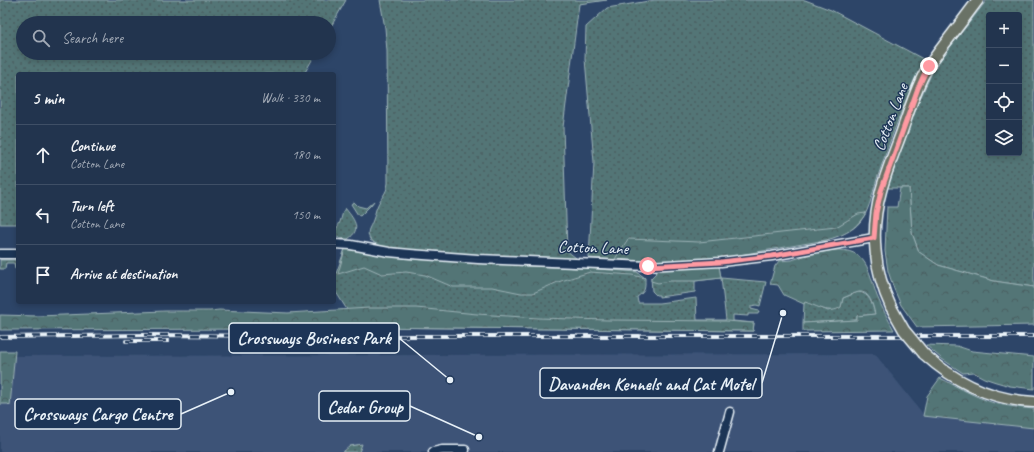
<!DOCTYPE html>
<html lang="en">
<head>
<meta charset="utf-8">
<style>
  :root { --surface:#22344e; --page:#2e3f58; --text:#f1f3f6; --muted:#a2aab6; --line:#3f4f66 }
  body { margin:0; font-family:Caveat,sans-serif; background:var(--page); color:var(--text) }
  .controls { position:absolute; right:12px; top:12px; display:grid; overflow:hidden; border-radius:4px; box-shadow:0 2px 6px #0003 }
  .controls button { width:36px; height:36px; display:grid; place-items:center; padding:0; border:0; border-bottom:1px solid var(--line); background:var(--surface); color:var(--text); font:20px sans-serif }
  .stop { position:absolute; width:12px; height:12px; margin:-9px; border:3px solid #ff9aa2; border-radius:50%; background:#fff }
  .stop.end { background:#ff9aa2; border-color:#fff; box-shadow:0 1px 4px #0008 }
  .list { margin:0; padding:0; list-style:none }
  h2 { display:flex; justify-content:space-between; align-items:center; height:52px; margin:0; padding:0 16px; font-size:17px }
  h2 small { font-size:13px; font-weight:400; color:var(--muted) }
  .list li { display:grid; grid-template-columns:26px 1fr auto; gap:12px; align-items:center; box-sizing:border-box; height:60px; padding:0 16px; border-top:1px solid var(--line) }
  .list b { display:block; font-size:15px; white-space:nowrap }
  .list p { margin:0; font-size:13px; white-space:nowrap; color:var(--muted) }
  .list em { font-size:13px; font-style:normal; color:var(--muted) }
  .icon { flex:none; width:22px; height:22px; fill:none; stroke:currentColor; stroke-width:2; stroke-linecap:round; stroke-linejoin:round }
  .map { position:relative; flex:none; width:1034px; height:452px; overflow:hidden }
  .search { position:absolute; background:var(--surface); box-shadow:0 2px 6px #0003; left:16px; top:16px; width:320px; height:44px; display:flex; align-items:center; gap:10px; box-sizing:border-box; padding:0 14px; border-radius:22px; color:var(--muted); font-size:15px }
  .panel { position:absolute; background:var(--surface); box-shadow:0 2px 6px #0003; left:16px; top:72px; width:320px; height:232px; border-radius:4px }
  .map>svg:first-child { display:block }
  .built { fill:#3c5377 }
  .grass { fill:url(#grass-dots); stroke:#9db3b7; fill-rule:evenodd }
  .forest { fill:url(#forest-crowns); stroke:#9db3b7 }
  .lines { fill:none; stroke-linecap:round; stroke-linejoin:round }
  .minor-casing { stroke:#e8f1f8; stroke-width:11 }
  .major-casing { stroke:#e8f1f8; stroke-width:13 }
  .minor { stroke:#1d3557; stroke-width:8 }
  .major { stroke:#6a7266; stroke-width:10 }
  .rail-casing { stroke:#e8f1f8; stroke-width:4 }
  .rail { stroke:#1d3557; stroke-width:2.5; stroke-dasharray:8; stroke-linecap:butt }
  .major-bridge-casing { stroke:#e8f1f8; stroke-width:13; stroke-linecap:butt }
  .major-bridge { stroke:#6a7266; stroke-width:10 }
  .route { stroke:#ff9aa2; stroke-width:5 }
  .labels { text-anchor:middle; stroke-width:3; stroke-linejoin:round; paint-order:stroke }
  .street-label { font-size:17px; fill:#e8f1f8; stroke:#1d3557 }
  .leader { fill:none; stroke:#e8f1f8; stroke-width:1.5 }
  .callout-dot { fill:#e8f1f8; stroke:#1d3557; stroke-width:1.5 }
  .callout { fill:#1d3557; stroke:#e8f1f8; stroke-width:1.5 }
  .callout-label { font-size:18px; text-anchor:middle; font-weight:bold; fill:#e8f1f8 }
</style>
</head>
<body>
<div class="map">
<svg width="1034" height="452" viewBox="0 0 1034 452">
  <defs>
    <pattern id="grass-dots" width="8" height="8" patternUnits="userSpaceOnUse"><rect width="8" height="8" fill="#527576"/><path d="M2 2h.1M6 6h.1" fill="none" stroke="#4c5e60" stroke-width="1.8" stroke-linecap="round"/></pattern>
    <pattern id="forest-crowns" width="20" height="18" patternUnits="userSpaceOnUse"><rect width="20" height="18" fill="#527576"/><path d="M2 6a3 3 0 1 1 6 0M12 15a3 3 0 1 1 6 0" fill="none" stroke="#4c5e60"/></pattern>
  </defs>
  <rect width="100%" height="100%" fill="#2d4568"/>
  <filter id="ink" filterUnits="userSpaceOnUse"><feTurbulence type="fractalNoise" baseFrequency=".025" numOctaves="2"/><feDisplacementMap in="SourceGraphic" scale="8" xChannelSelector="R" yChannelSelector="G"/><feConvolveMatrix kernelMatrix="1 2 1 2 8 2 1 2 1" color-interpolation-filters="sRGB"/></filter>
  <g filter="url(#ink)">
    <path class="built" d="M 875,354 L 924,415 L 1034,427 L 1034,452 L 0,452 L 0,404 L 9,356 Z"/>
    <path class="grass" d="M 0,0 L 346,0 L 329,30 L 329,23 L 23,23 L 23,53 L 316,53 L 304,74 L 18,74 L 18,224 L 0,224 Z
      M 380,0 L 607,0 L 579,4 L 563,127 L 567,251 L 580,261 L 514,257 L 399,249 C 390,248 381,247 373,242 L 373,241 L 371,241 C 365,231 370,229 373,220 C 375,215 375,211 377,207 C 380,198 387,194 388,183 L 387,51 L 385,28 Z
      M 655,0 L 805,0 L 831,10 L 925,60 C 906,96 892,135 879,173 C 873,188 871,209 860,222 C 852,232 838,236 826,240 L 656,262 L 589,258 L 594,162 L 585,59 L 586,27 L 607,8 Z
      M 987,0 L 1034,0 L 1034,287 L 994,281 L 938,265 L 919,252 L 912,233 L 909,188 L 887,188 L 918,103 L 935,66 ZM 989,15 L 1019,15 L 1019,153 L 989,153 Z
      M 374,201 L 371,205 L 360,216 L 358,215 L 351,204 L 354,202 L 358,206 L 366,208 Z
      M 345,208 C 353,218 363,229 348,239 L 339,238 L 334,235 C 335,230 338,227 340,222 C 342,217 342,213 345,208 Z
      M 345,249 L 404,258 L 463,261 L 527,266 L 585,268 L 637,272 L 645,278 C 645,288 646,291 637,297 L 638,303 L 659,303 L 696,298 L 697,320 L 726,320 L 721,278 L 695,281 L 695,292 L 659,297 L 659,295 L 656,295 L 652,291 L 651,278 L 659,270 L 719,266 L 721,278 L 766,282 L 760,306 L 756,305 L 751,306 L 751,309 L 759,311 L 758,314 L 748,314 L 748,316 L 733,315 L 733,321 L 754,323 L 753,331 L 358,327 L 334,289 L 334,279 Z
      M 0,260 L 16,260 L 16,269 L 15,269 L 14,263 L 6,263 L 5,269 L 0,269 Z
      M 858,292 C 870,293 872,304 875,314 L 857,316 L 857,320 L 803,323 L 804,304 L 805,301 L 828,311 L 841,307 L 843,298 Z
      M 362,444 L 359,452 L 343,452 L 350,446 Z"/>
    <path class="forest" d="M 900,188 L 909,188 L 912,233 L 919,252 L 938,265 L 994,281 L 1034,287 L 1034,325 L 917,327 L 901,305 L 894,289 L 888,271 L 885,251 L 887,207 L 897,207 Z
      M 866,213 C 855,230 845,235 826,240 L 728,257 L 711,259 L 656,262 L 615,259 L 628,239 L 699,242 L 836,227 L 858,214 Z
      M 345,249 L 404,258 L 463,261 L 527,266 L 585,268 L 637,272 L 645,278 L 632,275 L 590,272 L 558,282 L 533,293 L 521,293 L 492,287 L 453,287 L 425,275 L 406,272 L 382,274 L 364,266 L 338,274 Z
      M 833,250 C 868,248 868,271 877,296 C 882,308 888,319 894,330 L 803,331 L 803,323 L 857,320 L 857,316 L 875,314 C 873,306 870,291 859,292 C 854,293 848,296 843,298 L 841,307 C 830,315 817,306 805,302 L 804,304 L 784,295 L 778,285 L 770,284 L 775,266 L 779,261 L 792,260 L 807,255 Z
      M 719,266 L 721,278 L 695,281 L 670,281 L 658,283 L 651,281 L 651,278 L 659,270 Z
      M 369,308 L 416,308 L 477,314 L 538,318 L 608,320 L 726,321 L 754,323 L 753,331 L 358,327 L 263,329 L 0,330 L 0,315 L 38,316 L 165,311 L 210,311 L 219,310 L 288,313 Z
      M 926,345 L 957,346 L 972,351 L 1034,357 L 1034,389 L 1010,386 L 996,382 L 984,378 L 973,372 L 963,373 L 942,359 Z
      M 0,351 L 15,351 L 10,406 L 8,404 L 0,404 Z
      M 940,378 C 958,387 975,397 994,403 C 1007,406 1021,408 1034,409 L 1034,428 L 923,416 L 927,396 Z"/>
    <g class="lines">
      <g class="minor-casing">
        <path id="minor" d="M 334,244 L 351,245 L 389,252 L 410,254 L 478,259 L 648,266 L 721,262 L 772,256 L 874,238
          M 0,254 L 18,254
          M 433,452 L 442,450 L 465,450
          M 719,452 L 730,412"/>
      </g>
      <g class="major-casing">
        <path id="major" d="M 891,307 C 874,271 870,230 881,191 C 886,172 894,153 901,134 C 908,114 914,93 924,74 C 931,61 941,49 950,37 C 960,24 969,12 978,0
          M 924,354 C 956,383 991,400 1034,402"/>
      </g>
      <use href="#minor" class="minor"/>
      <use href="#major" class="major"/>
      <g class="rail-casing">
        <path id="rail" d="M 0,337 L 147,335 L 328,336 L 1034,336
          M 126,341 L 168,341"/>
      </g>
      <use href="#rail" class="rail"/>
      <g class="major-bridge-casing">
        <path id="major-bridge" d="M 891,307 L 904,330 L 924,354"/>
      </g>
      <use href="#major-bridge" class="major-bridge"/>
    </g>
  </g>
  <g class="lines" filter="url(#ink)">
    <path class="route" d="M 648,266 L 721,262 L 772,256 L 874,238 L 876,213 L 881,191 L 918,88 L 924,75 L 929,66"/>
  </g>
  <g class="labels">
    <g class="street-label">
      <text transform="translate(890 117) rotate(-69)" y="6">Cotton Lane</text>
      <text transform="translate(593 247) rotate(2)" y="6">Cotton Lane</text>
    </g>
  </g>
  <path class="leader" d="M450 380L399 338M783 313L762 383M479 437L410 406M231 392L181 414"/>
  <g class="callout-dot">
    <circle cx="450" cy="380" r="4"/>
    <circle cx="783" cy="313" r="4"/>
    <circle cx="479" cy="437" r="4"/>
    <circle cx="231" cy="392" r="4"/>
  </g>
  <g class="callout">
    <rect x="229" y="323" width="170" height="30" rx="4"/>
    <rect x="540" y="368" width="222" height="30" rx="4"/>
    <rect x="319" y="391" width="91" height="30" rx="4"/>
    <rect x="15" y="399" width="166" height="30" rx="4"/>
  </g>
  <g class="callout-label">
    <text x="314" y="344">Crossways Business Park</text>
    <text x="651" y="390">Davanden Kennels and Cat Motel</text>
    <text x="365" y="413">Cedar Group</text>
    <text x="98" y="420">Crossways Cargo Centre</text>
  </g>
</svg>
<div class="controls">
<button>+</button>
<button>−</button>
<button><svg class="icon" aria-label="locate" viewBox="0 0 24 24"><circle cx="12" cy="12" r="6"/><path d="M12 2v4M12 18v4M2 12h4M18 12h4"/></svg></button>
<button><svg class="icon" aria-label="layers" viewBox="0 0 24 24"><path d="M12 4l9 5-9 5-9-5zM3 14l9 5 9-5"/></svg></button>
</div>
<div class="stop" style="left:648px;top:266px"></div>
<div class="stop end" style="left:929px;top:66px"></div>
<div class="search"><svg class="icon" aria-label="search" viewBox="0 0 24 24"><circle cx="10" cy="10" r="6"/><path d="M15 15l6 6"/></svg>Search here</div>
<section class="panel">
<h2>5 min<small>Walk · 330 m</small></h2>
<ul class="list">
<li><svg class="icon" aria-label="ahead" viewBox="0 0 24 24"><path d="M12 20V5M6 11l6-6 6 6"/></svg><div><b>Continue</b><p>Cotton Lane</p></div><em>180 m</em></li>
<li><svg class="icon" aria-label="left" viewBox="0 0 24 24"><path d="M17 20v-9H6M10 6l-5 5 5 5"/></svg><div><b>Turn left</b><p>Cotton Lane</p></div><em>150 m</em></li>
<li><svg class="icon" aria-label="arrive" viewBox="0 0 24 24"><path d="M6 21V4h12l-3 4 3 4H6"/></svg><div><b>Arrive at destination</b></div></li>
</ul>
</section>
</div>
</body>
</html>
